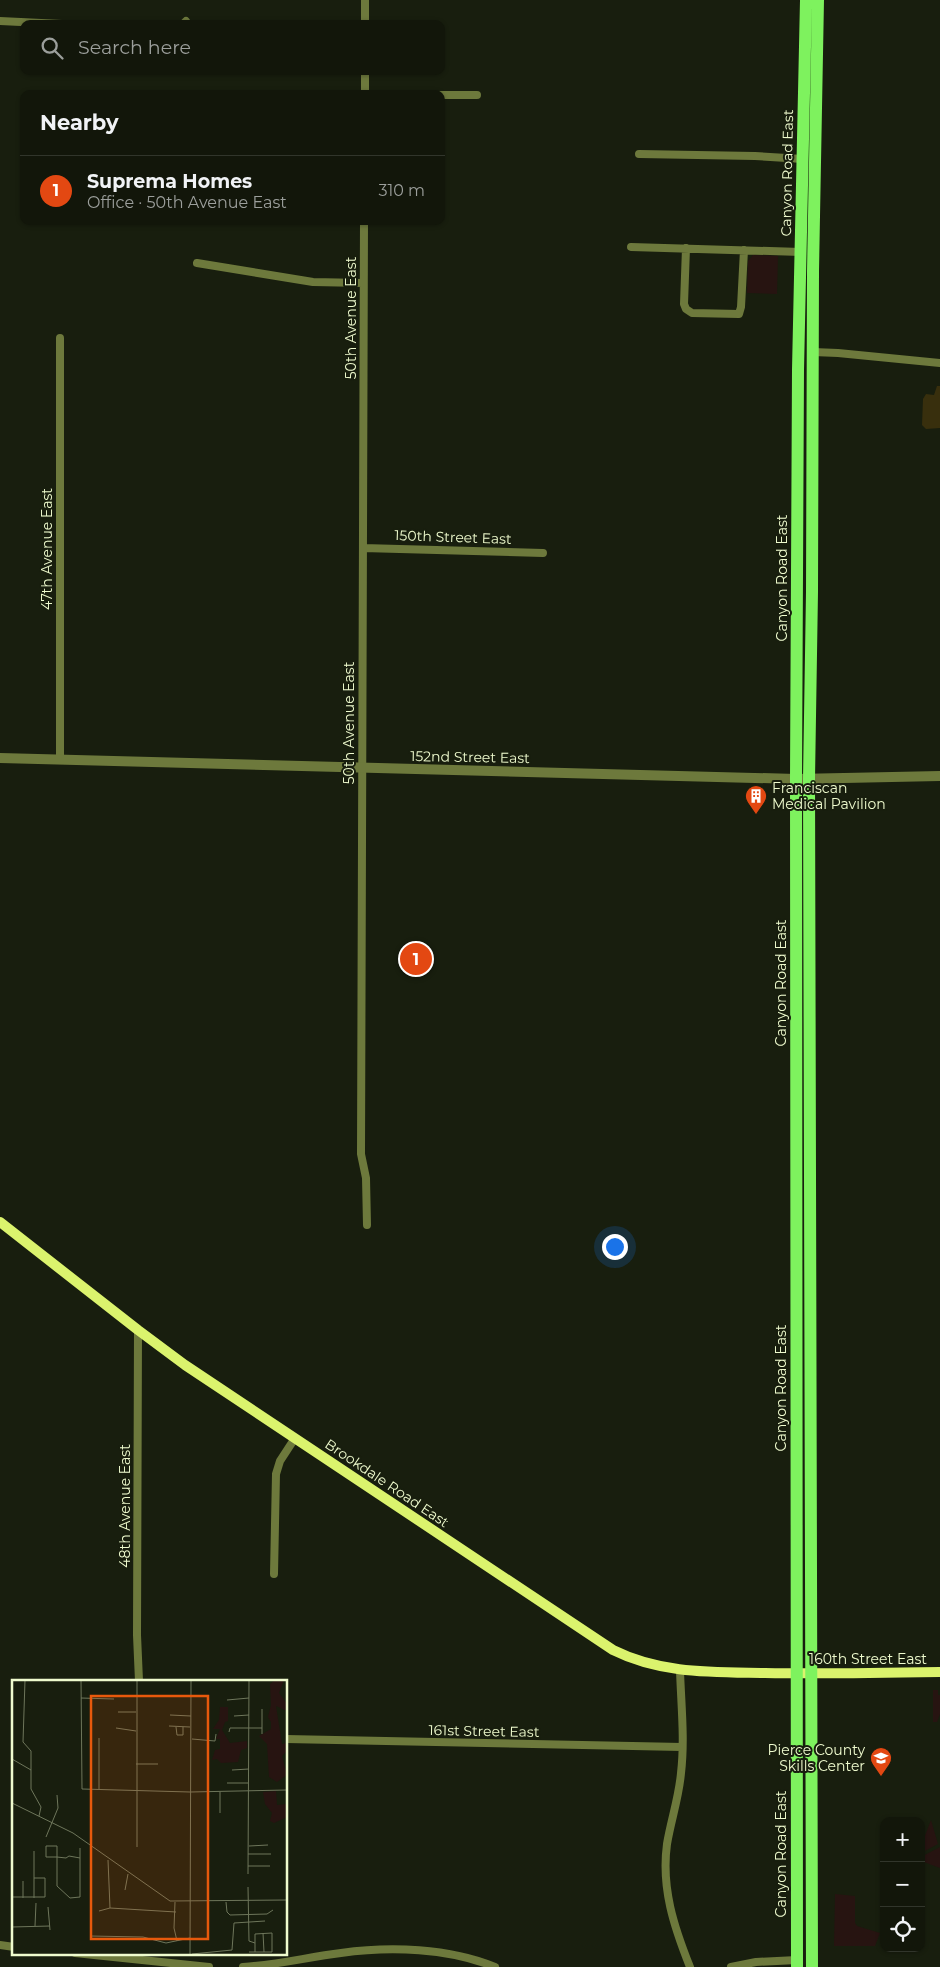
<!DOCTYPE html>
<html lang="en">
<head>
<meta charset="utf-8">
<style>
  :root { --surface:#12160a; --page:#1b1f13; --text:#f1f3f6; --muted:#9c9f9c; --line:#31352b; --accent:#e34812 }
  body { margin:0; font-family:Montserrat,sans-serif; background:var(--page); color:var(--text) }
  .controls { position:absolute; right:15px; bottom:15px; display:grid; overflow:hidden; border-radius:10px; box-shadow:0 1px 4px #0004 }
  .controls button { width:45px; height:45px; display:grid; place-items:center; padding:0; border:0; border-bottom:1px solid var(--line); background:var(--surface); color:var(--text); font:25px sans-serif }
  .you { position:absolute; left:614px; top:1246px; width:18px; height:18px; margin:-12px; border:4px solid #fff; border-radius:50%; background:#1a73e8; box-shadow:0 0 0 8px #1a73e833 }
  .badge { display:grid; place-items:center; width:32px; height:32px; border-radius:50%; background:var(--accent); color:#fff; font-size:16px; font-weight:700 }
  .pin { position:absolute; translate:-50% -50%; border:2px solid #fff; box-shadow:0 1px 5px #0006 }
  .list { margin:0; padding:0; list-style:none }
  h2 { display:flex; justify-content:space-between; align-items:center; height:65px; margin:0; padding:0 20px; font-size:21px }
  h2 small { font-size:16px; font-weight:400; color:var(--muted) }
  .list li { display:grid; grid-template-columns:32px 1fr auto; gap:15px; align-items:center; box-sizing:border-box; height:70px; padding:0 20px; border-top:1px solid var(--line) }
  .list b { display:block; font-size:19px; white-space:nowrap }
  .list p { margin:0; font-size:16px; white-space:nowrap; color:var(--muted) }
  .list em { font-size:16px; font-style:normal; color:var(--muted) }
  .icon { flex:none; width:28px; height:28px; fill:none; stroke:currentColor; stroke-width:2; stroke-linecap:round; stroke-linejoin:round }
  .map { position:relative; flex:none; width:940px; height:1967px; overflow:hidden }
  .search { position:absolute; background:var(--surface); box-shadow:0 1px 4px #0004; left:20px; top:20px; width:425px; height:55px; display:flex; align-items:center; gap:12px; box-sizing:border-box; padding:0 18px; border-radius:10px; color:var(--muted); font-size:19px }
  .panel { position:absolute; background:var(--surface); box-shadow:0 1px 4px #0004; left:20px; top:90px; width:425px; height:135px; border-radius:10px }
  .map>svg:first-child { display:block }
  .green { fill:#271411 }
  .water { fill:#382f0d }
  .lines { fill:none; stroke-linecap:round; stroke-linejoin:round }
  .minor { stroke:#6d793c; stroke-width:8 }
  .tertiary { stroke:#6d793c; stroke-width:10 }
  .secondary { stroke:#dbf36d; stroke-width:10 }
  .primary { stroke:#7ef25e; stroke-width:12 }
  .labels { text-anchor:middle; stroke-width:4; stroke-linejoin:round; paint-order:stroke }
  .street-label { font-size:14px; fill:#effbce; stroke:#181e0e }
  .poi-label { font-size:14px; fill:#effbce; stroke:#181e0e; text-anchor:start }
  .inset-road { fill:none; stroke:#6e765b; stroke-width:1 }
  .view { fill:#e8590c; fill-opacity:0.15; stroke:#e8590c; stroke-width:2.5 }
  .inset-edge { fill:none; stroke:#effbce; stroke-width:2.5 }
</style>
</head>
<body>
<div class="map">
<svg width="940" height="1967" viewBox="0 0 940 1967">
  <rect width="100%" height="100%" fill="#181e0e"/>
  <path class="green" d="M 753,255 L 778,256 L 777,294 L 747,293 L 748,261 Z
    M 933,1690 L 938,1690 L 938,1695 L 940,1695 L 940,1714 L 937,1722 L 933,1722 Z
    M 931,1820 L 938,1844 L 921,1853 L 921,1846 Z
    M 940,1847 L 940,1868 L 921,1861 L 921,1857 Z
    M 835,1894 L 855,1896 L 855,1923 L 857,1926 L 880,1933 L 875,1946 L 834,1946 Z"/>
  <path class="water" d="M 937,386 L 940,386 L 940,428 L 926,429 L 922,425 L 923,399 L 926,394 L 934,395 Z"/>
  <g class="lines">
    <path class="minor" d="M 0,21 L 62,24
      M 183,24 L 186,21
      M 365,24 L 365,0
      M 365,71 L 365,94 L 369,94
      M 441,95 L 477,95
      M 639,154 L 755,156 L 803,159
      M 364,221 L 361,1154 L 366,1178 L 367,1225
      M 631,247 L 801,252
      M 686,248 L 684,304 L 686,309 L 692,313 L 739,314 L 741,307 L 744,250
      M 197,263 L 313,282 L 363,283
      M 813,352 L 838,353 L 940,363
      M 363,548 L 543,553
      M 60,760 L 60,338
      M 138,1330 L 137,1635 L 139,1681
      M 274,1574 L 276,1474 L 280,1461 L 295,1438
      M 680,1670 C 681,1704 685,1739 681,1773 C 679,1797 671,1820 667,1844 C 661,1888 674,1927 690,1967
      M 286,1739 L 682,1747
      M 0,1945 L 14,1947
      M 75,1953 L 209,1967
      M 243,1967 C 277,1965 308,1957 341,1953 C 390,1946 449,1948 495,1967
      M 731,1967 L 756,1962 L 797,1960"/>
    <path class="tertiary" d="M 0,758 L 796,779 L 940,776"/>
    <path class="secondary" d="M 0,1222 L 138,1330 L 185,1365 L 613,1650 C 661,1674 712,1672 765,1673 C 823,1674 882,1673 940,1672"/>
    <path class="primary" d="M 797,1967 L 796,779 L 798,370 L 806,0
      M 812,1967 L 809,779 L 812,592 L 813,271 L 818,0"/>
  </g>
  <defs>
    <g id="building-pin" transform="scale(1.125)"><path d="M0 17L-7.5 6A9.5 9.5 0 1 1 7.5 6Z" fill="#e34812" stroke="#181e0e"/><path d="M-4-6H4V6H1V3H-1V6H-4ZM-2.5-4.3h1.7v1.8h-1.7ZM.8-4.3h1.7v1.8H.8ZM-2.5-1h1.7V.8h-1.7ZM.8-1h1.7V.8H.8Z" fill="#fff"/></g>
    <g id="university-pin" transform="scale(1.125)"><path d="M0 17L-7.5 6A9.5 9.5 0 1 1 7.5 6Z" fill="#e34812" stroke="#181e0e"/><path d="M0-5L7-2L0 1L-7-2ZM-4 1L0 2.5L4 1V4Q0 6-4 4Z" fill="#fff"/></g>
  </defs>
  <g fill-rule="evenodd">
    <use href="#building-pin" x="756" y="796"/>
    <use href="#university-pin" x="881" y="1758"/>
  </g>
  <g class="labels">
    <g class="street-label">
      <text transform="translate(787 173) rotate(-89)" y="5">Canyon Road East</text>
      <text transform="translate(351 318) rotate(-90)" y="5">50th Avenue East</text>
      <text transform="translate(453 537) rotate(2)" y="5">150th Street East</text>
      <text transform="translate(47 549) rotate(-90)" y="5">47th Avenue East</text>
      <text transform="translate(782 578) rotate(-90)" y="5">Canyon Road East</text>
      <text transform="translate(349 723) rotate(-90)" y="5">50th Avenue East</text>
      <text transform="translate(470 757) rotate(1)" y="5">152nd Street East</text>
      <text transform="translate(781 983) rotate(-90)" y="5">Canyon Road East</text>
      <text transform="translate(781 1388) rotate(-90)" y="5">Canyon Road East</text>
      <text transform="translate(387 1483) rotate(34)" y="5">Brookdale Road East</text>
      <text transform="translate(125 1506) rotate(-90)" y="5">48th Avenue East</text>
      <text x="868" y="1664">160th Street East</text>
      <text transform="translate(484 1731) rotate(1)" y="5">161st Street East</text>
      <text transform="translate(781 1854) rotate(-90)" y="5">Canyon Road East</text>
    </g>
    <g class="poi-label">
      <text x="772" y="793">Franciscan<tspan x="772" dy="16">Medical Pavilion</tspan></text>
      <text x="865" y="1755" text-anchor="end">Pierce County<tspan x="865" dy="16">Skills Center</tspan></text>
    </g>
  </g>
  <g transform="translate(12 1680)">
    <rect width="275" height="275" fill="#181e0e"/>
    <path d="M 263,0 L 272,0 L 267,13 L 275,24 L 275,31 L 264,26 L 270,64 L 275,63 L 275,71 L 270,76 L 275,95 L 265,102 L 257,97 L 255,64 L 247,56 L 259,49 L 259,42 L 256,37 L 259,25 L 258,4 ZM 208,27 L 216,27 L 216,41 L 213,42 L 210,50 L 218,63 L 235,61 L 235,68 L 229,70 L 226,82 L 209,83 L 205,79 L 200,80 L 203,70 L 208,69 L 208,59 L 204,59 L 208,49 L 201,49 L 207,40 ZM 264,111 L 265,125 L 275,124 L 275,137 L 262,143 L 258,141 L 260,133 L 253,124 L 251,112 Z" fill="#271411"/>
    <path class="inset-road" d="M 13,0 L 11,62 L 19,71 L 19,109 L 29,127 L 27,136M 69,0 L 70,109 L 178,112 L 275,110M 125,0 L 125,167M 160,0 L 207,0M 69,18 L 102,19M 215,20 L 237,18M 106,32 L 124,32M 158,35 L 179,36M 222,36 L 237,35M 157,46 L 178,47M 164,47 L 165,55 L 171,55 L 171,47M 104,48 L 124,51M 217,52 L 218,48 L 250,48M 250,54 L 250,29M 180,59 L 203,61 L 204,54M 0,79 L 19,90M 124,84 L 146,84M 220,90 L 237,89M 215,103 L 236,103M 87,110 L 87,58M 0,123 L 61,153 L 158,221 L 275,220M 208,133 L 208,112M 34,157 L 46,128 L 45,115M 237,166 L 256,165M 22,171 L 22,218M 236,174 L 259,174M 68,178 L 57,176 L 54,178 L 45,177 L 34,177 L 34,166 L 45,166 L 45,206 L 58,218 L 68,217 L 68,168M 96,180 L 98,228M 236,186 L 258,186M 236,194 L 237,0M 11,201 L 11,218M 236,207 L 237,261 L 243,263M 113,210 L 116,194M 0,217 L 33,217 L 33,198 L 22,198M 163,222 L 162,248 L 165,261M 214,222 L 215,232 L 218,235 L 255,234 L 261,230M 36,227 L 38,250M 87,231 L 98,228 L 164,232M 23,246 L 24,223M 0,247 L 38,246M 251,253 L 252,272M 78,256 L 131,257 L 154,263 L 178,258M 237,272 L 260,272 L 260,253 L 243,254 L 243,272M 180,274 L 220,270 L 222,243 L 253,241M 178,275 L 179,0"/>
    <path class="view" d="M 79,16 L 196,16 L 196,259 L 79,259 Z"/>
    <rect width="275" height="275" class="inset-edge"/>
  </g>
</svg>
<div class="controls">
<button>+</button>
<button>−</button>
<button><svg class="icon" aria-label="locate" viewBox="0 0 24 24"><circle cx="12" cy="12" r="6"/><path d="M12 2v4M12 18v4M2 12h4M18 12h4"/></svg></button>
</div>
<div class="you"></div>
<div class="pin badge" style="left:416px;top:959px">1</div>
<div class="search"><svg class="icon" aria-label="search" viewBox="0 0 24 24"><circle cx="10" cy="10" r="6"/><path d="M15 15l6 6"/></svg>Search here</div>
<section class="panel">
<h2>Nearby<small></small></h2>
<ul class="list">
<li><span class="badge">1</span><div><b>Suprema Homes</b><p>Office · 50th Avenue East</p></div><em>310 m</em></li>
</ul>
</section>
</div>
</body>
</html>
